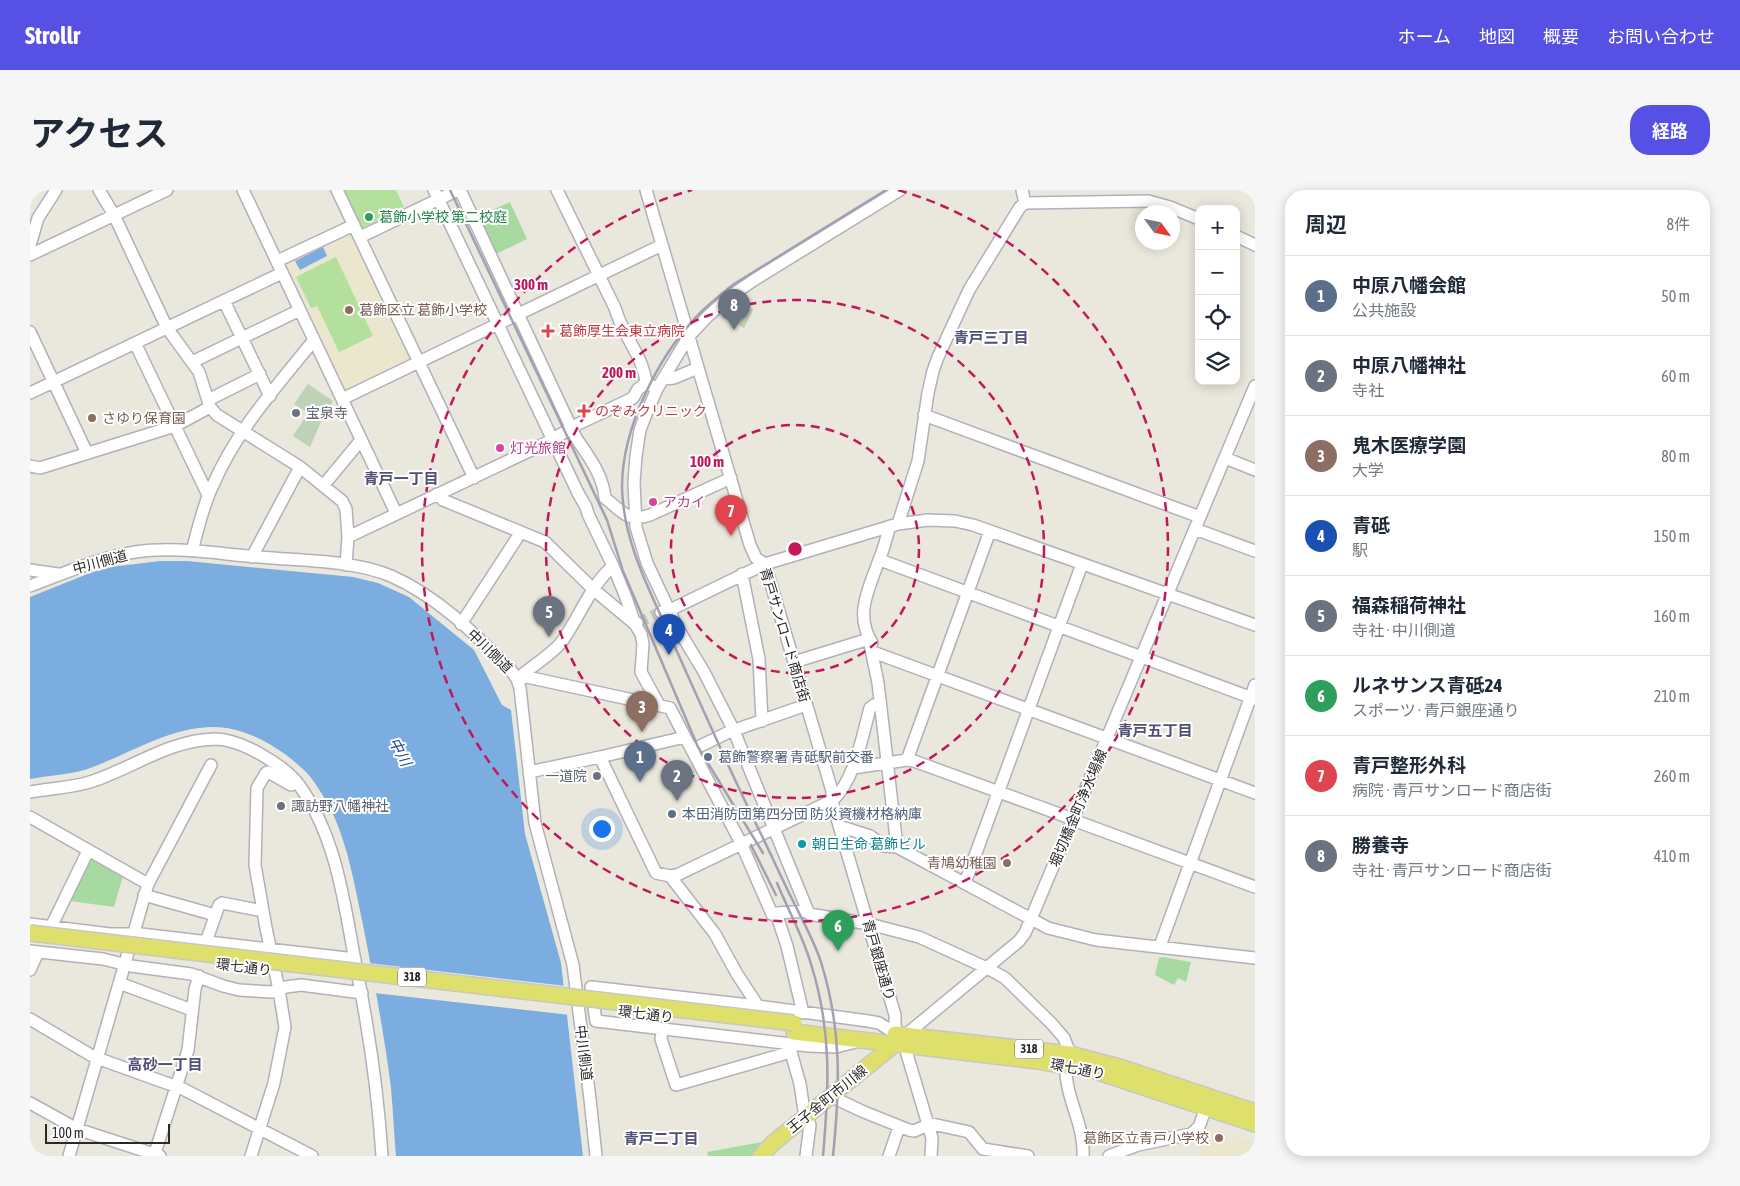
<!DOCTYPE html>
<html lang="ja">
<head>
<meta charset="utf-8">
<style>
  :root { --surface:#fff; --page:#f6f6f7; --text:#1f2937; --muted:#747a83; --line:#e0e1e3; --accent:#5750e4 }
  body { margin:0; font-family:"Asap Condensed","Noto Sans JP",sans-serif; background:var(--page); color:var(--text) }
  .controls { position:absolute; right:15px; top:15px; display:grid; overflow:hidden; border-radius:10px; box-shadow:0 2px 12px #0003 }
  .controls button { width:45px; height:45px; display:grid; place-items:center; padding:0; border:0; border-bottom:1px solid var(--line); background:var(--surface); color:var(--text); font:25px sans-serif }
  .compass { position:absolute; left:1105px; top:15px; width:45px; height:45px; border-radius:50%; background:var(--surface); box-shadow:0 2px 12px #0003; rotate:123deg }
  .scale { position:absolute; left:15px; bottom:12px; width:125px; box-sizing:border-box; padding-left:5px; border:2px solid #292929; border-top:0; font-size:14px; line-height:18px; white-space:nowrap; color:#292929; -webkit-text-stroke:4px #fff; paint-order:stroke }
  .you { position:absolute; left:571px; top:638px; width:18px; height:18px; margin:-12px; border:4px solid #fff; border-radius:50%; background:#1a73e8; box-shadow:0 0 0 8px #1a73e833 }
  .badge { display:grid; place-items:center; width:32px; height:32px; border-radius:50%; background:var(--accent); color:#fff; font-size:16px; font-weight:700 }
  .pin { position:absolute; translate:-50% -41px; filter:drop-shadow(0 1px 2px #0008) }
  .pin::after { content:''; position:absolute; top:26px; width:18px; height:15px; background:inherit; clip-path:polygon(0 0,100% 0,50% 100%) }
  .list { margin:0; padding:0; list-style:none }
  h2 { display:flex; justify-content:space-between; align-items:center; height:65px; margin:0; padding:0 20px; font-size:21px }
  h2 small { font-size:16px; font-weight:400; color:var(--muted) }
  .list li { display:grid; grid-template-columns:32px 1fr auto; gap:15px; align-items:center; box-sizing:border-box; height:80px; padding:0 20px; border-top:1px solid var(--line) }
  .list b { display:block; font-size:19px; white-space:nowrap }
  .list p { margin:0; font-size:16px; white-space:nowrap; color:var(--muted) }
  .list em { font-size:16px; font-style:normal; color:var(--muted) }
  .icon { flex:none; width:28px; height:28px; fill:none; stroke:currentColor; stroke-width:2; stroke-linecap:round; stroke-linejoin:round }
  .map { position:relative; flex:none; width:1225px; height:966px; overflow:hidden; border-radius:20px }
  header { display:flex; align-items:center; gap:30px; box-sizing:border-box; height:70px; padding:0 25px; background:var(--accent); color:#fff }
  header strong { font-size:24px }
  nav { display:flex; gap:28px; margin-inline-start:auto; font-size:18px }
  .intro { display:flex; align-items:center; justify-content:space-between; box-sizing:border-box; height:120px; padding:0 30px }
  h1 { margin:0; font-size:35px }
  .button { padding:12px 22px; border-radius:20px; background:var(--accent); color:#fff; font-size:18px; font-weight:700 }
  main { display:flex; gap:30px; padding:0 30px }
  aside { flex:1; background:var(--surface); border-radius:20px; box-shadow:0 2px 12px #0003 }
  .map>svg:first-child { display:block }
  .education { fill:#eae7ce }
  .green { fill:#a6daa0 }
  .cemetery { fill:#bdd2b6 }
  .pitch { fill:#b3e09c }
  .water { fill:#7cade0 }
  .pier { fill:#eae7dd }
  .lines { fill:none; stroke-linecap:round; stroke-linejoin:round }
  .minor-tunnel { stroke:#c3c1b9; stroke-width:11; stroke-dasharray:11 5.5; stroke-linecap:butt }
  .minor-casing { stroke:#b1b0bb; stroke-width:14 }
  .major-casing { stroke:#c7c7c7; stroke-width:18 }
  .minor { stroke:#fff; stroke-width:11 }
  .major { stroke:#dfe06c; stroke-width:15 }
  .rail { stroke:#a2a0b1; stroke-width:2.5 }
  .major-bridge-casing { stroke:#c7c7c7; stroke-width:18; stroke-linecap:butt }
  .major-bridge { stroke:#dfe06c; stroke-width:15 }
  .ring { fill:none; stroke:#c2185b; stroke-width:2.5; stroke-dasharray:9 6 }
  .leisure-dot { fill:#2e9e5b; stroke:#fff; stroke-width:2 }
  .education-dot { fill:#8d6e63; stroke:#fff; stroke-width:2 }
  .health-dot { fill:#e0444e; stroke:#fff; stroke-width:2 }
  .worship-dot { fill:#6b7280; stroke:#fff; stroke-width:2 }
  .hotel-dot { fill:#d1479c; stroke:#fff; stroke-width:2 }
  .service-dot { fill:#5c6f8a; stroke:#fff; stroke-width:2 }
  .culture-dot { fill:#0f9aa8; stroke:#fff; stroke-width:2 }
  .labels { text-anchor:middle; stroke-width:4; stroke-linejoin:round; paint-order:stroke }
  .shield { fill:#fff; stroke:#696969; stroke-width:1 }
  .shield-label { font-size:12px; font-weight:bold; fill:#292929 }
  .leisure-label { font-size:14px; fill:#27864d; stroke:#fff; text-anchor:start }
  .education-label { font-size:14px; fill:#785e54; stroke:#fff; text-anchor:start }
  .health-label { font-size:14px; fill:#be3a42; stroke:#fff; text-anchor:start }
  .worship-label { font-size:14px; fill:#5b616d; stroke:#fff; text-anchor:start }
  .hotel-label { font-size:14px; fill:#b23c85; stroke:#fff; text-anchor:start }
  .street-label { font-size:14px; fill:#292929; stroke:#fff }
  .service-label { font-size:14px; fill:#4e5e75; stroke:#fff; text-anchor:start }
  .culture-label { font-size:14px; fill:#0d838f; stroke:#fff; text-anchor:start }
  .neighbourhood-label { font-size:15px; font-weight:bold; fill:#514f74; stroke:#fff }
  .water-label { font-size:15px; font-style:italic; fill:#1d4a8a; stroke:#fff }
  .centre { fill:#c2185b; stroke:#fff; stroke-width:2.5 }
  .ring-label { font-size:15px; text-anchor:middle; font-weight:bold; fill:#c2185b; stroke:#fff; stroke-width:4; stroke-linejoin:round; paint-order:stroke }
</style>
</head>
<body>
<header>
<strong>Strollr</strong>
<nav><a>ホーム</a><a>地図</a><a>概要</a><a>お問い合わせ</a></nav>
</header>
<div class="intro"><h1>アクセス</h1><a class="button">経路</a></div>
<main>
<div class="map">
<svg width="1225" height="966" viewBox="0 0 1225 966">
  <rect width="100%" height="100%" fill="#eae7dd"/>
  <path class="education" d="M 319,40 L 323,43 L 382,165 L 380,168 L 317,199 L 314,197 L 257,75 L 258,70 Z
    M 1179,939 L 1225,954 L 1225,966 L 1170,966 L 1170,943 Z"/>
  <path class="green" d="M 480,12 L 497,49 L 466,64 L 449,26 Z
    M 61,669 L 93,686 L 84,717 L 40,711 Z
    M 1133,767 L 1161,772 L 1156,792 L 1148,788 L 1144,795 L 1125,785 L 1129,768 Z
    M 732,952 L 722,966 L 678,966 L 677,962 Z"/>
  <path class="cemetery" d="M 708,108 L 723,120 L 714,138 L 693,126 L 700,115 Z
    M 278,194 L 303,211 L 293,227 L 280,257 L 263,246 L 278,223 L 264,214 Z"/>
  <path class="pitch" d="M 312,0 L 366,0 L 374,17 L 332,38 Z
    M 306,67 L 343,146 L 309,162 L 287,116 L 281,118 L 266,87 Z"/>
  <path class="water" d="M 293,57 L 297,66 L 270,80 L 265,71 Z
    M 130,371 L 157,371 L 323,387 L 348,393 L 379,407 L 444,460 L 472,515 L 481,520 L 495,644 L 531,773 L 553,966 L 366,966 C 364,943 363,921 361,898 C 354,842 343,786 332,730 C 324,692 317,650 298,614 C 292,604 285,592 277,583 C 254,560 218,537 184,537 C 140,537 103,562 63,577 C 42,585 21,585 0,589 L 0,407 L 60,383 L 81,377 Z"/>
  <path class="pier" d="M 338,773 L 536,796 L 540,825 L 344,803 Z"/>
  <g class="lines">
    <path class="minor-tunnel" d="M 607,433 L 631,422"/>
    <g class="minor-casing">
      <path id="minor" d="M 69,0 L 84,25 L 137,138 L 169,182 L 180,217 L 187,225 L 270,277 L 312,311 L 316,319 L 318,347
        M 213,0 L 366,323
        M 307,0 L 444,288
        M 404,0 L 548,303 L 556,317 L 558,324 L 583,376 L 595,405 L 605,434
        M 430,0 L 546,248 C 559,267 573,285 575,308 C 592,321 597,333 620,325 L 701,288
        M 527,0 L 585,118 C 592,145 613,165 616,193 L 622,196
        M 616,0 L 720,355 L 726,368 L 735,374 L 802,601 L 803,615 L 865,825 L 865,851
        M 870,0 L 724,90 L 699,107 L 678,126 L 659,146 L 627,199 L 616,224 L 610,240 L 606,266 L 604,292 L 606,337 L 617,373 L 647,437 L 674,482 L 704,541 L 779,724 L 839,734 L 889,747 L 957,778 L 975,788 L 1022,834 L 1034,848 L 1040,864
        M 992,0 L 995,13
        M 1206,46 L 1225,55
        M 330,47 L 428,0
        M 0,55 L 8,28 L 26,0
        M 0,65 L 137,0
        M 247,71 L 324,35
        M 194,111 L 240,206
        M 0,142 L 57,263
        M 105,153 L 178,305
        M 162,172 L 270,120
        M 633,189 L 644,188 L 668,178
        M 0,203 L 252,83
        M 312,209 L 632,55
        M 178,210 L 230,184
        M 894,225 L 1170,327
        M 1195,268 L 1225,280
        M 0,276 L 10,278 L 145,236 L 180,217
        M 293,296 L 331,250
        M 407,304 L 413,310 L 515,352 L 563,399 L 605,434
        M 868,334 L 888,271 L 898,203 L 903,181 L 908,167 L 939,100 L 990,17 L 995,13 L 1118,11 L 1140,17 L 1169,29
        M 1165,339 L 1225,361
        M 162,361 C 168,339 173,315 183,295 C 206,241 247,196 284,150
        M 222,367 L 270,277
        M 850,370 L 1225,509
        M 316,375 L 318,347 L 518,252 L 548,234 L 603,208 L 608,199 L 616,193
        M 0,380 L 28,384
        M 712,384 L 729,469 L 732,531
        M 0,396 C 35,383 68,368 105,362 C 146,356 188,364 230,367 C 271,371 323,370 361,386 C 407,406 445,444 480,479 L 487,489 L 490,498 L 505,633 L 543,775 L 560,909 L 566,966
        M 631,422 L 644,418 L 735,374 L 868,334 L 898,330 L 925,331 L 943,335 L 1225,435
        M 607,433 L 605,434 L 611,444 L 613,454 L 611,482 L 629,515
        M 431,434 L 491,342
        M 842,453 C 824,424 839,399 849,370 C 854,359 856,348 860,336
        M 843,462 L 1225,603
        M 764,472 L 839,449 L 848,493 L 867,657
        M 487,489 L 497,487 L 640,518 L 655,547
        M 487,489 C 501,477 518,467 530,454 C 549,429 559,397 583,376
        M 662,560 L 699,542 L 776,515
        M 570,567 L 655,547 L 711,653 L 742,724 L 747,723 L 778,721
        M 877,570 L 960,341
        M 823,578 L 877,570 L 884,571 L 1043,629
        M 499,582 L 570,567 L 626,683 L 640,686 L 647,685 L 803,610 C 825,589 832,547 840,518 L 844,515 L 850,514
        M 0,602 C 21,598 43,598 63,591 C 104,577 140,550 185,549 C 211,549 254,575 269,595 C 306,646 314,711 325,771 C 338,835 348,900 352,966
        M 0,627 L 118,694 L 39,966
        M 1043,630 L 1225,697
        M 809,636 L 840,646 L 854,656 L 867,657 L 1018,738 L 1066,750 L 1225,768
        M 640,686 L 685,744 L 707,784 L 728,816
        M 935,693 L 1052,374
        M 118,694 L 181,575
        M 114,705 L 185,725
        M 746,723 L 757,756 L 773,823
        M 0,734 L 80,744 L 111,744 L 325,769
        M 21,737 L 58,661
        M 176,752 L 189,715 L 192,713 L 233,721
        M 1130,756 L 1225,495
        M 0,761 L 73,769 L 101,776 L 161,784 L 193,796 L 209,800 L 242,802 L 256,797 L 271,795 L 332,803
        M 0,780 L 8,762
        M 89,793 L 162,820
        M 0,829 L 64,867 L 153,899 L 282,966
        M 632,840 L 631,849 L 646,895 L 761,862
        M 872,848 L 989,751 L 995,743 L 1225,196
        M 876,849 L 877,864 L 902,948 L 901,966
        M 826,852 L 806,857 L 779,856 L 566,831 L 561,797 L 728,816 L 838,831 L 849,833 L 866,844
        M 760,856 L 761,862 L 770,894 L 775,927 L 780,935 L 776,966
        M 1036,875 C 1034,906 1055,934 1053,966
        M 800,906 L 834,922 L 879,940 L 884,941 L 898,935
        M 0,913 L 47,939 L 130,966
        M 898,933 L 939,942 L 953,959 L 998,966
        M 124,966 L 158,860 L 165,799 L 169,786
        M 221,966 L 244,893 L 255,837 L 249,800 L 236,738 L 225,675 L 227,598 L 236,583 L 238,582 L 261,595 L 263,594
        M 859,966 L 869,937
        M 1079,966 L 1108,955 L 1161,944 L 1169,937 L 1176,917"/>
    </g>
    <g class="major-casing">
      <path id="major" d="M 764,842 L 1007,871 L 1065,881 L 1225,934
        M 865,844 L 1040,864 L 1093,878 L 1225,922
        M 731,966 L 743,953 L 865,854"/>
    </g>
    <use href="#minor" class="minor"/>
    <use href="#major" class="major"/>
    <path class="rail" d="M 420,0 L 577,330 L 593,381 L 668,557 L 733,663
      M 721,655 L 746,705
      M 747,693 C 758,720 773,746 781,774 C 802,841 799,897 793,966
      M 803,966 C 810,896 812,840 791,772 C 784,751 773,731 763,711 C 751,687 740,662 728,638 C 697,575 669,510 640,446 C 619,399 593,351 592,297 C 592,237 629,164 671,122 C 681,112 693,103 704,94 L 856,0"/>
    <g class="major-bridge-casing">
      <path id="major-bridge" d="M 0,743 L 764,833"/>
    </g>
    <use href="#major-bridge" class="major-bridge"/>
  </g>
  <g class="ring">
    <circle cx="765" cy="359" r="124"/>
    <circle cx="765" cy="359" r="249"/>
    <path d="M868 0A373 373 0 1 1 662 0"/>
  </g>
  <circle class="leisure-dot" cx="339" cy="27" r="5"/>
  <g class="education-dot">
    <circle cx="319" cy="120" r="5"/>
    <circle cx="62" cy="228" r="5"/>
    <circle cx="977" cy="673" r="5"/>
    <circle cx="1189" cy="948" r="5"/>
  </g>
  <g class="health-dot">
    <path d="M515.5 133.5h5v5h5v5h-5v5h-5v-5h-5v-5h5z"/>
    <path d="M551.5 213.5h5v5h5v5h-5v5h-5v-5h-5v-5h5z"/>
  </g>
  <g class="worship-dot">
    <circle cx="266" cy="223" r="5"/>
    <circle cx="567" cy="586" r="5"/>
    <circle cx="251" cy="616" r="5"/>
  </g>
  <g class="hotel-dot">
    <circle cx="470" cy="258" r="5"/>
    <circle cx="623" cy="312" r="5"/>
  </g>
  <g class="service-dot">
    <circle cx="678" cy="567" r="5"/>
    <circle cx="642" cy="624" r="5"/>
  </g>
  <circle class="culture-dot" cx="772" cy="654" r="5"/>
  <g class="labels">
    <g class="shield">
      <rect x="368" y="777.5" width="28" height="19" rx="4"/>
      <rect x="985" y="849.5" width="28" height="19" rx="4"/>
    </g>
    <g class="shield-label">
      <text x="382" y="791">318</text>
      <text x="999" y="863">318</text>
    </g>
    <g class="leisure-label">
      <text x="349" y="32">葛飾小学校 第二校庭</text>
    </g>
    <g class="education-label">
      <text x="329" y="125">葛飾区立 葛飾小学校</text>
      <text x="72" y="233">さゆり保育園</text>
      <text x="967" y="678" text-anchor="end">青鳩幼稚園</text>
      <text x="1179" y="953" text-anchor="end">葛飾区立青戸小学校</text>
    </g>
    <g class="health-label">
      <text x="529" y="146">葛飾厚生会東立病院</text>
      <text x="565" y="226">のぞみクリニック</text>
    </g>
    <g class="worship-label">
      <text x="276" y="228">宝泉寺</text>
      <text x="557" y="591" text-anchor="end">一道院</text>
      <text x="261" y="621">諏訪野八幡神社</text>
    </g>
    <g class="hotel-label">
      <text x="480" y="263">灯光旅館</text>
      <text x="633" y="317">アカイ</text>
    </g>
    <g class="street-label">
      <text transform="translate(70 372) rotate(-15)" y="5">中川側道</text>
      <text transform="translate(755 445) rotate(73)" y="5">青戸サンロード商店街</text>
      <text transform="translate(460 461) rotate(44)" y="5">中川側道</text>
      <text transform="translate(1048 618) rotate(-67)" y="5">堀切橋金町浄水場線</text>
      <text transform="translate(849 770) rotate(74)" y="5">青戸銀座通り</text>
      <text transform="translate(214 777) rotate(7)" y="5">環七通り</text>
      <text transform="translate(616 824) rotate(7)" y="5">環七通り</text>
      <text transform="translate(554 863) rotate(83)" y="5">中川側道</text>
      <text transform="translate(1048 879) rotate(11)" y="5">環七通り</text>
      <text transform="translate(797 909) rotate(-39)" y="5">王子金町市川線</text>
    </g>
    <g class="service-label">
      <text x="688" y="572">葛飾警察署 青砥駅前交番</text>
      <text x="652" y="629">本田消防団第四分団 防災資機材格納庫</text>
    </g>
    <g class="culture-label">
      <text x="782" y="659">朝日生命 葛飾ビル</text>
    </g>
    <g class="neighbourhood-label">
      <text x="961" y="153">青戸三丁目</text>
      <text x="371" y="294">青戸一丁目</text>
      <text x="1125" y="546">青戸五丁目</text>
      <text x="135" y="880">高砂一丁目</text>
      <text x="631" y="954">青戸二丁目</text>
    </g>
    <g class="water-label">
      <text transform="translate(370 562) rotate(62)" y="5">中川</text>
    </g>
  </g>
  <circle cx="765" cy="359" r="8" class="centre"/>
  <g class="ring-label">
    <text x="501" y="100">300 m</text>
    <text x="589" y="188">200 m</text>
    <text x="677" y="277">100 m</text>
  </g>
</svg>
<div class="controls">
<button>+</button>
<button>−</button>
<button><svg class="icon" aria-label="locate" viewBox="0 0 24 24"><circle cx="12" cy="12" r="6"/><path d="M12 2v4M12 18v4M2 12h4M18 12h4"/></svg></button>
<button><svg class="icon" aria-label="layers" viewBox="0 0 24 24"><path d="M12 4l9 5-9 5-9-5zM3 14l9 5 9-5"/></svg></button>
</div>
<svg class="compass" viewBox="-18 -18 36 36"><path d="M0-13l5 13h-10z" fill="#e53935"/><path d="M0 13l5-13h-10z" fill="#747a83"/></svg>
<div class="scale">100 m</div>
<div class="you"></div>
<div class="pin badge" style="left:610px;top:592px;background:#5c6f8a">1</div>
<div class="pin badge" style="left:647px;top:611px;background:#6b7280">2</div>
<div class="pin badge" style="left:612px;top:542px;background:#8d6e63">3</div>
<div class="pin badge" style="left:639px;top:465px;background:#1a4fb4">4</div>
<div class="pin badge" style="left:519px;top:447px;background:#6b7280">5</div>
<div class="pin badge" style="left:808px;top:761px;background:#2e9e5b">6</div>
<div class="pin badge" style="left:701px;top:346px;background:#e0444e">7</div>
<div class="pin badge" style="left:704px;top:140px;background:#6b7280">8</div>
</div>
<aside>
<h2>周辺<small>8件</small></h2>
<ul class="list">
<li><span class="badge" style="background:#5c6f8a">1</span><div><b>中原八幡会館</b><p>公共施設</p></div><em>50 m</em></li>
<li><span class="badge" style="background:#6b7280">2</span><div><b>中原八幡神社</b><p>寺社</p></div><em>60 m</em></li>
<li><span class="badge" style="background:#8d6e63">3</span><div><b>鬼木医療学園</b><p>大学</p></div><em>80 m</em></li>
<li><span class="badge" style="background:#1a4fb4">4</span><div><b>青砥</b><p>駅</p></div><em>150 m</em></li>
<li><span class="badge" style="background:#6b7280">5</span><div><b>福森稲荷神社</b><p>寺社 · 中川側道</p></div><em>160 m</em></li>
<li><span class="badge" style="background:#2e9e5b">6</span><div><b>ルネサンス青砥24</b><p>スポーツ · 青戸銀座通り</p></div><em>210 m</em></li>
<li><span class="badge" style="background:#e0444e">7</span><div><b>青戸整形外科</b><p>病院 · 青戸サンロード商店街</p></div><em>260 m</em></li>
<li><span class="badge" style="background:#6b7280">8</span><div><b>勝養寺</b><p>寺社 · 青戸サンロード商店街</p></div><em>410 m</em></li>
</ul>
</aside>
</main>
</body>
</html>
